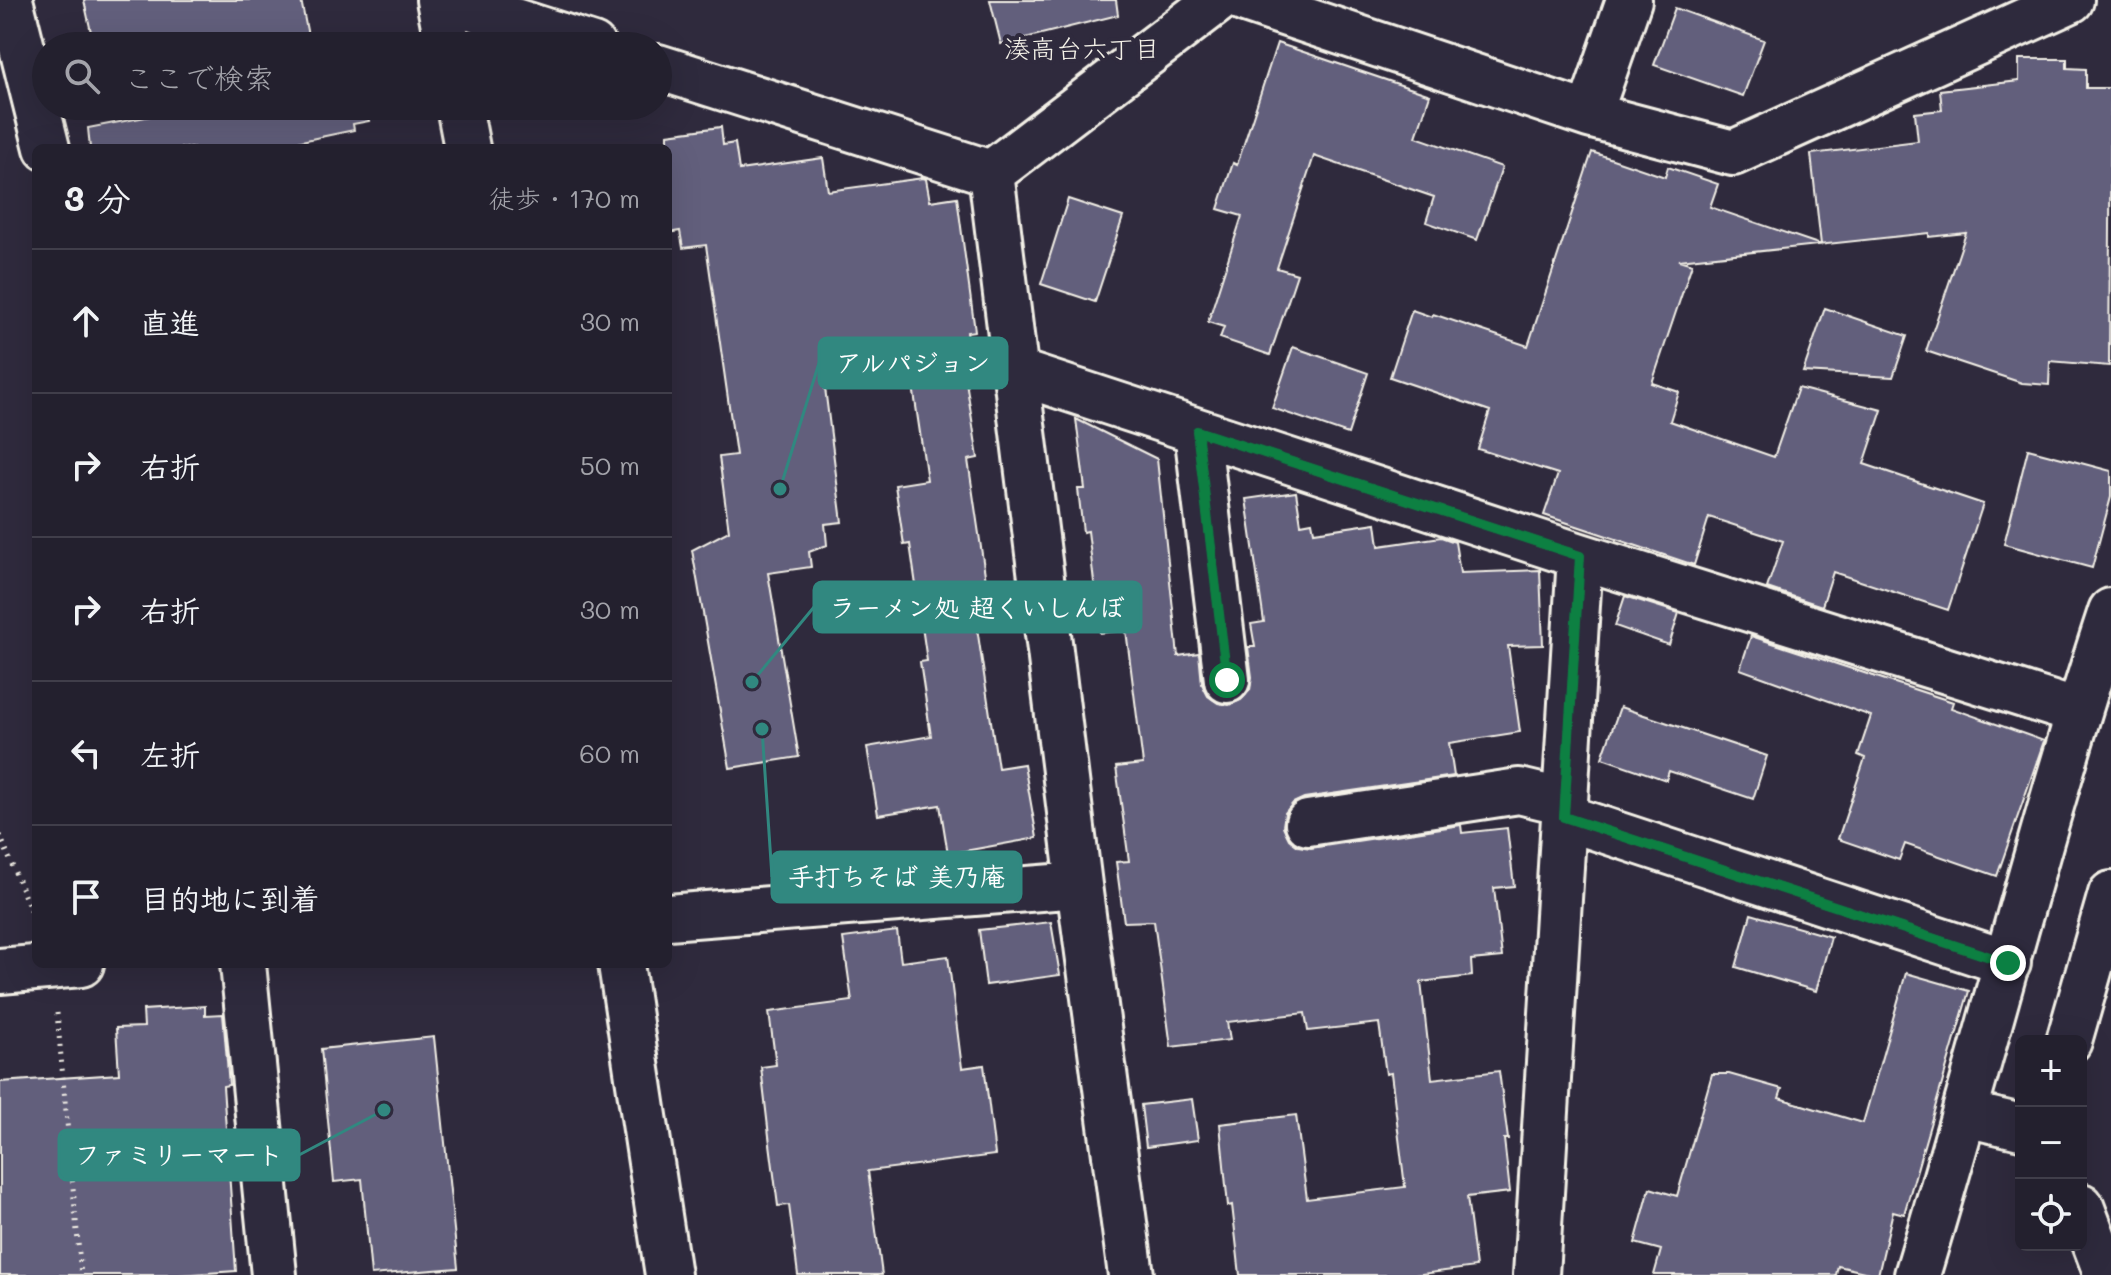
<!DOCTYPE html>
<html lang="ja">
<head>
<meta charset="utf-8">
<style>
  :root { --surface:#23202e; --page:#2b2836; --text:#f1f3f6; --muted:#a3a3aa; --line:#403e4a }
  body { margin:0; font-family:Mali,"Klee One",sans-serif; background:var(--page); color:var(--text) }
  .controls { position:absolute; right:24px; bottom:24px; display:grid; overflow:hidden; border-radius:12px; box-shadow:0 8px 32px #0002 }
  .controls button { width:72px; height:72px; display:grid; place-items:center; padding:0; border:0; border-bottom:2px solid var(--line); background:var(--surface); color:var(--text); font:40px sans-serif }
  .stop { position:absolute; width:24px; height:24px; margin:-18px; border:6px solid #0b8043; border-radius:50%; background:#fff }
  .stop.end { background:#0b8043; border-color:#fff; box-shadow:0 2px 8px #0008 }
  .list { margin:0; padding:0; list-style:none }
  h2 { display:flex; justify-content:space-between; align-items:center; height:104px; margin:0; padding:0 32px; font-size:34px }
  h2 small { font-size:26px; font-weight:400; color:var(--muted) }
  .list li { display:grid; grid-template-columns:52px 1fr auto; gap:24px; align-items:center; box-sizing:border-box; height:144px; padding:0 32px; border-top:2px solid var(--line) }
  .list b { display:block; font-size:30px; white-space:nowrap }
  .list em { font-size:26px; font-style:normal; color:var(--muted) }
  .icon { flex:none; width:44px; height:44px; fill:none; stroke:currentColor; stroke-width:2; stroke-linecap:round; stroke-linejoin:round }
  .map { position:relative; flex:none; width:2111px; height:1275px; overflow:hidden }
  .search { position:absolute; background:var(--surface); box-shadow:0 8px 32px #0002; left:32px; top:32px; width:640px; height:88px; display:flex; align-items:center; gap:20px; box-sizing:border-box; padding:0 28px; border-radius:44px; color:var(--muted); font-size:30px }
  .panel { position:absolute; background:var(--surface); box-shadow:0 8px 32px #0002; left:32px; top:144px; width:640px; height:824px; border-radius:12px }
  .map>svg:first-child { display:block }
  .building { fill:#625e7c; stroke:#f4f1e8; stroke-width:2 }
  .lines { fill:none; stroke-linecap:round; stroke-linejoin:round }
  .street-casing { stroke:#f4f1e8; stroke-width:50 }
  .secondary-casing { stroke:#f4f1e8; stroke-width:50 }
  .path { stroke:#f4f1e8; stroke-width:5; stroke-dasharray:2 6; stroke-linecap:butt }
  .street { stroke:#2f2a3d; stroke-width:44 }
  .secondary { stroke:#2f2a3d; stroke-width:44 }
  .route { stroke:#0b8043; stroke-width:10 }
  .labels { text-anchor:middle; stroke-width:8; stroke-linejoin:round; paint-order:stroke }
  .neighbourhood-label { font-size:26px; fill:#f4f1e8; stroke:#2f2a3d }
  .leader { fill:none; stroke:#318880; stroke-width:3 }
  .callout-dot { fill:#318880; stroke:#2f2a3d; stroke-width:3 }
  .callout { fill:#318880; stroke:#318880; stroke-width:3 }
  .callout-label { font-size:26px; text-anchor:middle; font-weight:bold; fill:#fff }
</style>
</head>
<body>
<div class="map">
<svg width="2111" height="1275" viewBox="0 0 2111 1275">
  <rect width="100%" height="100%" fill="#2f2a3d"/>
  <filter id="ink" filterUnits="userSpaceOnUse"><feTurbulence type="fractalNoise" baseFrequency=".0125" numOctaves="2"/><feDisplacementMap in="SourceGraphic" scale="16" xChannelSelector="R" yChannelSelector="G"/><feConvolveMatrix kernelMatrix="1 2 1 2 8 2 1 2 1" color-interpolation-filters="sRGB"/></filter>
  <g filter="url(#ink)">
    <path class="building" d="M 84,0 L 301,0 L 310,46 L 94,46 Z
      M 990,0 L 1116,0 L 1118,15 L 1001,44 Z
      M 1675,8 L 1764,40 L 1743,96 L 1654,65 Z
      M 1277,43 L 1430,95 L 1416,137 L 1502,167 L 1477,240 L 1426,222 L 1434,197 L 1314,156 L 1277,268 L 1297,274 L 1270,355 L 1220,338 L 1224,327 L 1208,322 L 1242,216 L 1218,209 L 1233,163 L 1237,165 Z
      M 2019,59 L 2067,59 L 2067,68 L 2086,69 L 2086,88 L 2111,88 L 2109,366 L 2050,361 L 2049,385 L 2022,383 L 1926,351 L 1966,233 L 1929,237 L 1929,233 L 1679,260 L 1692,264 L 1652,383 L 1679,392 L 1670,421 L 1774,457 L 1798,388 L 1882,410 L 1864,464 L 1983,504 L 1948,610 L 1833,572 L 1822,606 L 1767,588 L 1783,541 L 1709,517 L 1694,565 L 1544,515 L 1558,474 L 1478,449 L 1490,411 L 1390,377 L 1412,310 L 1432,317 L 1433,314 L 1528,346 L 1592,152 L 1665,177 L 1668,167 L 1718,184 L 1710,207 L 1821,245 L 1811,154 L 1918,141 L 1915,113 L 1942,110 L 1940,90 L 2019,81 Z
      M 203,106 L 366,106 L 369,121 L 353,124 L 354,130 L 268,148 L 90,148 L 88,128 Z
      M 721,127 L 723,145 L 735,143 L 739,170 L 823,158 L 828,191 L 923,178 L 926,179 L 930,201 L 957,197 L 975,331 L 967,332 L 971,361 L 963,362 L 978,458 L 968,460 L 987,588 L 975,589 L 981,627 L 977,628 L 998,768 L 1024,764 L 1037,838 L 948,854 L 940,805 L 878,815 L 867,747 L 931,736 L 920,662 L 927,661 L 910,544 L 904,545 L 895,485 L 927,480 L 909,359 L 823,372 L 842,522 L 825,524 L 827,545 L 809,552 L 811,567 L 768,573 L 799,757 L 730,768 L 692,550 L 729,531 L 719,457 L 736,455 L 706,245 L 683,248 L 680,231 L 668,233 L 668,134 Z
      M 1068,199 L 1123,217 L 1095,302 L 1041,284 Z
      M 1825,308 L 1907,336 L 1893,377 L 1803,372 Z
      M 1293,347 L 1368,373 L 1348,434 L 1272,408 Z
      M 1076,419 L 1157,459 L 1178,656 L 1199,653 L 1202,684 L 1208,696 L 1218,703 L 1229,705 L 1241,700 L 1250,690 L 1252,677 L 1248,647 L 1255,647 L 1251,624 L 1264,622 L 1246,499 L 1296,492 L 1301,524 L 1312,522 L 1314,532 L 1376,523 L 1379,546 L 1441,537 L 1455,542 L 1460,573 L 1540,570 L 1543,645 L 1508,646 L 1520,732 L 1449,743 L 1454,776 L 1304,798 L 1293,803 L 1285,813 L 1283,826 L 1289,839 L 1298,846 L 1311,848 L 1461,825 L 1462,833 L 1507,828 L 1514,886 L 1494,888 L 1502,957 L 1471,960 L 1472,976 L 1421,982 L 1432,1079 L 1499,1071 L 1508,1139 L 1504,1139 L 1510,1192 L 1467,1197 L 1476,1267 L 1414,1275 L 1240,1275 L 1232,1205 L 1228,1206 L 1220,1124 L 1296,1115 L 1307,1199 L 1405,1187 L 1391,1073 L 1386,1074 L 1379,1023 L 1308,1031 L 1305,1013 L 1227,1022 L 1230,1040 L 1171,1047 L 1154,921 L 1124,922 L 1116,862 L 1129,861 L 1116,767 L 1143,764 L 1126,630 L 1100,633 L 1088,531 L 1083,532 L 1078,489 L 1085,489 Z
      M 2028,449 L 2111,471 L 2111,497 L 2092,568 L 2004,544 Z
      M 1625,596 L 1679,613 L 1669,645 L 1615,626 Z
      M 1751,636 L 1953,702 L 1951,708 L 2044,741 L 1997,876 L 1905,844 L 1899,860 L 1838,839 L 1865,758 L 1858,755 L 1871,716 L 1740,669 Z
      M 1620,707 L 1767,756 L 1753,799 L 1669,771 L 1666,780 L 1602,758 Z
      M 1751,914 L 1831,937 L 1816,991 L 1736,967 Z
      M 1051,922 L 1060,975 L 986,985 L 979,930 Z
      M 897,931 L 901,962 L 948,956 L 962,1068 L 984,1065 L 995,1155 L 868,1171 L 882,1275 L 798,1275 L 789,1205 L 778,1206 L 769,1136 L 761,1067 L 776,1065 L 769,1012 L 852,1001 L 843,938 Z
      M 1906,973 L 1969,991 L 1904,1214 L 1893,1211 L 1878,1275 L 1838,1266 L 1836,1275 L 1654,1275 L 1661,1250 L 1635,1243 L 1650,1188 L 1677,1196 L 1712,1074 L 1729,1074 L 1782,1089 L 1779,1098 L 1863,1123 Z
      M 205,1006 L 205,1015 L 223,1014 L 229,1085 L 223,1086 L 236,1271 L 178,1275 L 0,1275 L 0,1082 L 119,1074 L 116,1028 L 144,1027 L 143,1010 Z
      M 434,1037 L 458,1268 L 371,1275 L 362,1179 L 334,1182 L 321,1049 Z
      M 1192,1099 L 1198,1140 L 1146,1147 L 1141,1105 Z"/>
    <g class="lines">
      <g class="street-casing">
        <path id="street" d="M 10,0 L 47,148
          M 449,0 L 593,46
          M 1245,0 L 1589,115 L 1733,153 L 2071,0
          M 658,67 L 991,173 L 1218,0
          M 1589,115 L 1629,0
          M 991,173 L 1079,885 L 1131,1275
          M 1014,371 L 1580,556 L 2078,712
          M 1197,431 L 1227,680
          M 1564,817 L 2008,963
          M 1308,823 L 1519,791 L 1565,802
          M 668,917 L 1079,885
          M 243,964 L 274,1275
          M 2069,1041 L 2111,894
          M 1966,1114 L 2021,1127
          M 2081,1206 L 2107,1275
          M 1536,1275 L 1580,556"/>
      </g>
      <g class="secondary-casing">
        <path id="secondary" d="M 439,0 L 448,46
          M 459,106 L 467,148
          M 621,964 L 668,1275
          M 0,971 L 81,964
          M 1917,1275 C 1984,1055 2039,830 2111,611"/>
      </g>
      <path class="path" d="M 0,835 L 34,920
        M 57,1013 L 81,1275"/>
      <use href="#street" class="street"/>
      <use href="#secondary" class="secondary"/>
    </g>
  </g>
  <g class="lines" filter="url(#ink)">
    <path class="route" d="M 1227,680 L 1197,431 L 1580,556 L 1564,817 L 2008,963"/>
  </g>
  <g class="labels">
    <g class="neighbourhood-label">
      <text x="1082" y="58">湊高台六丁目</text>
    </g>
  </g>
  <path class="leader" d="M780 489L819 363M752 682L814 607M762 729L772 877M384 1110L299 1155"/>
  <g class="callout-dot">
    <circle cx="780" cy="489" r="8"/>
    <circle cx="752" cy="682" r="8"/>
    <circle cx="762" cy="729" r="8"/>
    <circle cx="384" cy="1110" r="8"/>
  </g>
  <g class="callout">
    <rect x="819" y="338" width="188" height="50" rx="8"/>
    <rect x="814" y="582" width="327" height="50" rx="8"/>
    <rect x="772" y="852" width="249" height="50" rx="8"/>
    <rect x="59" y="1130" width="240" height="50" rx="8"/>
  </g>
  <g class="callout-label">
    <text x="913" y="372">アルパジョン</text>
    <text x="977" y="617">ラーメン処 超くいしんぼ</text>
    <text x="897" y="886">手打ちそば 美乃庵</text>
    <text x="179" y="1164">ファミリーマート</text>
  </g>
</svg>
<div class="controls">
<button>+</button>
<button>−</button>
<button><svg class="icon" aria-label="locate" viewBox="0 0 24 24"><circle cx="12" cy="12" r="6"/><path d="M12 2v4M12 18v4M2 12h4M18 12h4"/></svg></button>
</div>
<div class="stop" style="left:1227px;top:680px"></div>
<div class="stop end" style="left:2008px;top:963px"></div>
<div class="search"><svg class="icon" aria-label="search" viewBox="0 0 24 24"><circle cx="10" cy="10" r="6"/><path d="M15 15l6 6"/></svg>ここで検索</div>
<section class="panel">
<h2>3 分<small>徒歩 · 170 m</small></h2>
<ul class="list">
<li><svg class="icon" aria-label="ahead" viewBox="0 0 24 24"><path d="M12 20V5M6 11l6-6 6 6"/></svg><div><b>直進</b></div><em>30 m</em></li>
<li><svg class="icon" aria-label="right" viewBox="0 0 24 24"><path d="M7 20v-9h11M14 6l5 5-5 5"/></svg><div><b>右折</b></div><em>50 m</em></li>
<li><svg class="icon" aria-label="right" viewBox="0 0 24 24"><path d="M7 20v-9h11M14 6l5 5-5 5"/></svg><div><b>右折</b></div><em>30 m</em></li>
<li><svg class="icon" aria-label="left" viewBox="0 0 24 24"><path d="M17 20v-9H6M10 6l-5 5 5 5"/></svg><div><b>左折</b></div><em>60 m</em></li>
<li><svg class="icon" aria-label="arrive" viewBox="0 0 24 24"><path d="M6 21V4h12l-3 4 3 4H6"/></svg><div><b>目的地に到着</b></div></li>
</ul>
</section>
</div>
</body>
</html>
